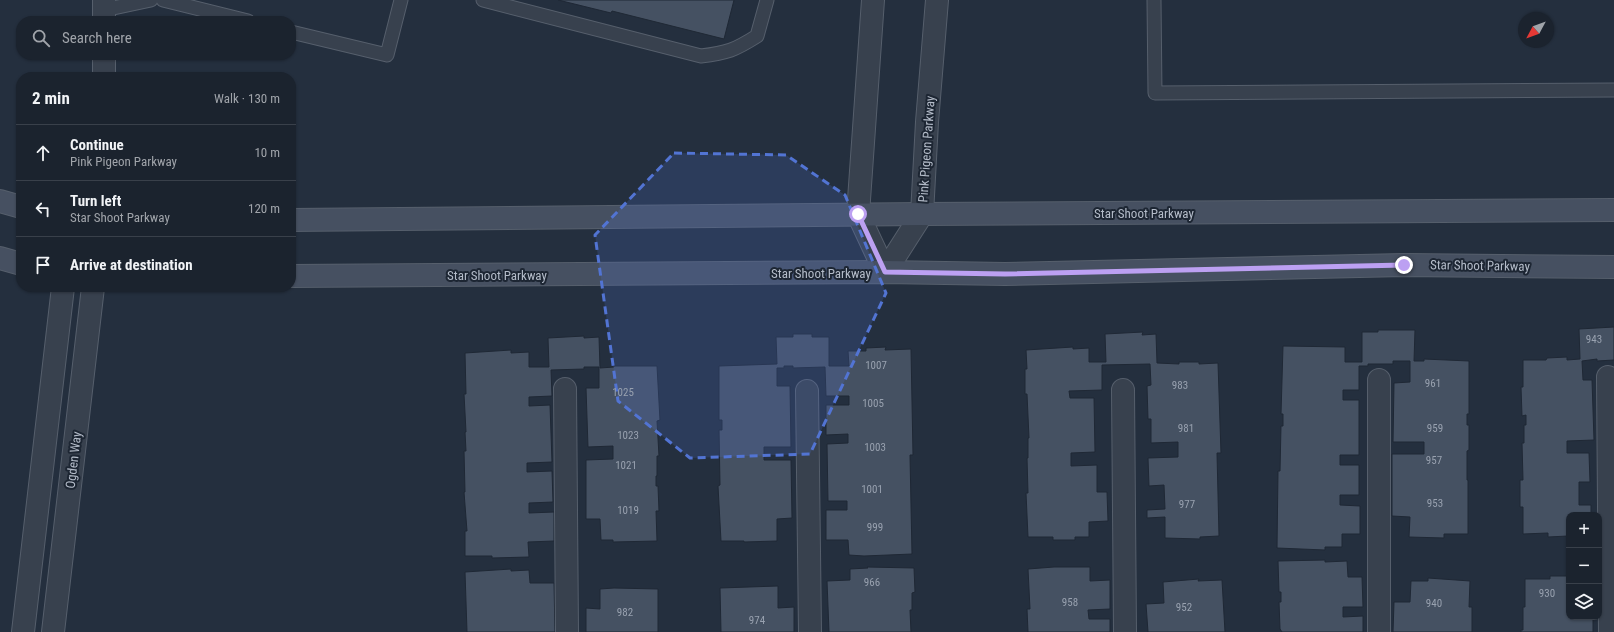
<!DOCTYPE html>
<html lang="en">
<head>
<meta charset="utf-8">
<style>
  :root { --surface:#1b232e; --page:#242b36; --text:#f1f3f6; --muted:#a0a4aa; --line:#39404a }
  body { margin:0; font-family:"Roboto Condensed",sans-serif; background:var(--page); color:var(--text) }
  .controls { position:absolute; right:12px; bottom:12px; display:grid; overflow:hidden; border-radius:8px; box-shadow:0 1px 3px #0004 }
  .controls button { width:36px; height:36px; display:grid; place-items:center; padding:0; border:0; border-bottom:1px solid var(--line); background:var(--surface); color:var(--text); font:20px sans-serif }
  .compass { position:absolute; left:1518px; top:12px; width:36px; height:36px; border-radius:50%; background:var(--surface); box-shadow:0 1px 3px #0004; rotate:229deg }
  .stop { position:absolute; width:12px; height:12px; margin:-9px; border:3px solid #bca0f2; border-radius:50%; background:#fff }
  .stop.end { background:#bca0f2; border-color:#fff; box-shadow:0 1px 4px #0008 }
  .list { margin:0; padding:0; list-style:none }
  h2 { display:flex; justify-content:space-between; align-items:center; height:52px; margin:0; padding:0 16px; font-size:17px }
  h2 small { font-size:13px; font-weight:400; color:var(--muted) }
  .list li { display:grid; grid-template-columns:26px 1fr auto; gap:12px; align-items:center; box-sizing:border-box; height:56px; padding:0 16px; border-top:1px solid var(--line) }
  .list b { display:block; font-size:15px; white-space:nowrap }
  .list p { margin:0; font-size:13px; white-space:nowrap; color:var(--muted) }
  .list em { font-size:13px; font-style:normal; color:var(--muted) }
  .icon { flex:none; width:22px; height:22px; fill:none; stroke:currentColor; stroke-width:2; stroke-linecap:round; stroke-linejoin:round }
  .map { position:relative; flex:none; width:1614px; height:632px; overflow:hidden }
  .search { position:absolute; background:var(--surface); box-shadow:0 1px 3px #0004; left:16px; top:16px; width:280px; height:44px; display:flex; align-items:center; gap:10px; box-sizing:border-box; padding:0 14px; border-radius:16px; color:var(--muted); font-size:15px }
  .panel { position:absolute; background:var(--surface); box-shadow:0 1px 3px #0004; left:16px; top:72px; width:280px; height:220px; border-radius:16px }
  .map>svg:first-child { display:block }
  .building { fill:#455162; stroke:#1f2835 }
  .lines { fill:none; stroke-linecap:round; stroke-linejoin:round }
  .lane-casing { stroke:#565f6c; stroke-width:15 }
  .street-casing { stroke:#565f6c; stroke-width:24 }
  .secondary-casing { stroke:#565f6c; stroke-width:24 }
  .lane { stroke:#38414e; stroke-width:13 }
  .street { stroke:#38414e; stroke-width:22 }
  .secondary { stroke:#465061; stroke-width:22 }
  .route { stroke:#bca0f2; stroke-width:5 }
  .marked { fill:#5274d3; fill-opacity:0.2; stroke:#5274d3; stroke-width:3; stroke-dasharray:8 5; stroke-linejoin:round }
  .labels { text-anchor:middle; stroke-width:4; stroke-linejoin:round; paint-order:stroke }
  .number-label { font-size:11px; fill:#98a1af }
  .street-label { font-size:13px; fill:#b4bcc9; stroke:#1d2633 }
</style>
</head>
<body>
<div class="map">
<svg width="1614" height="632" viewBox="0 0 1614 632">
  <rect width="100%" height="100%" fill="#242f3e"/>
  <path class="building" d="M 558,0 L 734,0 L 724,39 L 612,11 L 611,13 Z
    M 1614,327 L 1614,360 L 1597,361 L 1597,359 L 1582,361 L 1583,380 L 1592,380 L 1594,440 L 1567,441 L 1567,453 L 1589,453 L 1590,482 L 1579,482 L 1579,505 L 1591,505 L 1591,513 L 1569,515 L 1568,536 L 1548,537 L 1548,533 L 1523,534 L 1523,507 L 1520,507 L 1520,480 L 1523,480 L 1522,443 L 1524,443 L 1524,425 L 1526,425 L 1526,415 L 1522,416 L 1521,387 L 1523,387 L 1523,360 L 1546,360 L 1547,358 L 1567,357 L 1567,360 L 1580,359 L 1579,329 Z
    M 1378,330 L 1415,330 L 1414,361 L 1424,361 L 1424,359 L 1469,361 L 1469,414 L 1467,414 L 1467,425 L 1469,425 L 1469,450 L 1467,451 L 1467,480 L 1468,480 L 1468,534 L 1444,534 L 1444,538 L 1409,537 L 1410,517 L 1392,516 L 1392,454 L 1424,454 L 1424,442 L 1393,442 L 1394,383 L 1410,382 L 1410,361 L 1393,361 L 1393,364 L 1368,364 L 1368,366 L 1359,366 L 1359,390 L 1343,390 L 1343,400 L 1359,400 L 1359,455 L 1340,455 L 1340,465 L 1359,465 L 1359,495 L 1340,495 L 1340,505 L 1360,506 L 1360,534 L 1342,534 L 1342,547 L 1325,547 L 1325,550 L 1277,548 L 1278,471 L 1280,471 L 1281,426 L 1283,426 L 1283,414 L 1281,414 L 1283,346 L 1345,347 L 1345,362 L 1362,362 L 1362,332 L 1378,332 Z
    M 1143,332 L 1142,335 L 1156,334 L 1157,363 L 1179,364 L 1179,362 L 1199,362 L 1199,364 L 1218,363 L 1221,453 L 1217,453 L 1219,536 L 1200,537 L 1200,539 L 1165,538 L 1165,517 L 1147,518 L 1147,510 L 1165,509 L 1164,485 L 1149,486 L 1148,458 L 1178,457 L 1178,442 L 1151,443 L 1151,419 L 1148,419 L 1147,386 L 1151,385 L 1150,364 L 1102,365 L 1102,390 L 1069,391 L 1070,398 L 1094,398 L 1095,452 L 1071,453 L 1071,466 L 1097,465 L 1097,492 L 1107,492 L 1108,521 L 1089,522 L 1089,537 L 1075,537 L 1075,540 L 1053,540 L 1053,537 L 1028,537 L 1026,493 L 1028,493 L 1027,458 L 1028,458 L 1028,438 L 1029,438 L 1027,394 L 1025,394 L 1025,369 L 1027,369 L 1026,350 L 1073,347 L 1073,349 L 1089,348 L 1089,362 L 1106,362 L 1105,334 Z
    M 793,334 L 812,334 L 812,337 L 829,337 L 829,366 L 849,366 L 848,351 L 866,351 L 866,348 L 886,347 L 885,350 L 911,349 L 913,455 L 910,455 L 912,554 L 864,556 L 849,555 L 848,540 L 826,540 L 826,510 L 847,510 L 847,501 L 828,501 L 827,444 L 848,443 L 848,434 L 826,435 L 826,405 L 849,405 L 849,396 L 826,396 L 825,367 L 793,368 L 793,366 L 784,366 L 784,368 L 777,368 L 777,386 L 790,386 L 791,447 L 764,447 L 764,460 L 791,460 L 792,518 L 777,519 L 777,541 L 744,542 L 744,541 L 721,541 L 718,486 L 720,485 L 719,430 L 722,430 L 722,420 L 719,420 L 719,366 L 777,364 L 776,337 L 793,337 Z
    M 584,336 L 584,338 L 599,337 L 600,368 L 614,367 L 614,366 L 657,366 L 660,420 L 657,421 L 659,456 L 657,456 L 657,476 L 656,476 L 656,486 L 658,486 L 659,511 L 656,511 L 657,541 L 613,542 L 613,540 L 601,540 L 600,519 L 586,519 L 586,460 L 613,459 L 613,446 L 588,447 L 586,388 L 599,388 L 599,367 L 584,367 L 584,369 L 551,370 L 552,396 L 529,397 L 529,406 L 550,405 L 552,462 L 527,463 L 527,472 L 552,471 L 553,502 L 529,503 L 529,513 L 554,512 L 554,541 L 528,542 L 529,557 L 492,558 L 492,556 L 465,556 L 465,531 L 467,531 L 464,492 L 465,492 L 464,451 L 466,451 L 465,432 L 466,432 L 464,394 L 466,394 L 465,353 L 511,350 L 511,353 L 529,352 L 529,367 L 549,367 L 548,338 Z
    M 1325,560 L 1325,562 L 1347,561 L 1348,577 L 1362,577 L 1363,607 L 1343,607 L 1343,617 L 1363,616 L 1363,632 L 1282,632 L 1280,629 L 1279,602 L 1281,602 L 1281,592 L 1279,592 L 1278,561 Z
    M 867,567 L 914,568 L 915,592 L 912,593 L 912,610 L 910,610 L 911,632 L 829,632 L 827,581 L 850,580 L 850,569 L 868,568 Z
    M 1054,567 L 1090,567 L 1090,581 L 1110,580 L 1110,609 L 1088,610 L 1089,619 L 1110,619 L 1110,632 L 1028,632 L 1027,609 L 1030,609 L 1028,569 Z
    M 511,569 L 511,571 L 529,570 L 530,583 L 554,583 L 555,632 L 467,632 L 465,572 Z
    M 1550,576 L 1569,576 L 1569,617 L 1593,617 L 1593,632 L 1521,632 L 1521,630 L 1523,630 L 1523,607 L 1525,607 L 1525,579 L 1550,579 Z
    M 1428,578 L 1470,581 L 1469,607 L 1472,607 L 1472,632 L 1393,632 L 1394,602 L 1410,602 L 1411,581 L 1428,581 Z
    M 1199,579 L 1198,581 L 1222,580 L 1225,632 L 1148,632 L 1146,604 L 1164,603 L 1163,582 Z
    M 778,586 L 778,608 L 794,607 L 794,632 L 721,632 L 720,588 Z
    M 614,588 L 658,589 L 658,632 L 586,632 L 586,608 L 600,609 L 600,589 Z"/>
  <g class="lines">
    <g class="lane-casing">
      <path id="lane" d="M 163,0 L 248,21
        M 483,0 L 701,56 C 727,53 735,50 757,36 L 767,0
        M 1154,0 L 1155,93 L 1614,90
        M 104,10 L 151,0
        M 291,32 L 387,55 L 401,0"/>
    </g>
    <g class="street-casing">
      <path id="street" d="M 104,0 L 104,21
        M 873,0 L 858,214 L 885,272
        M 104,77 L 104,55
        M 885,272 L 922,214 L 927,122 L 937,0
        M 1608,377 L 1610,632
        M 565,389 L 567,632
        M 1123,390 L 1125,632
        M 807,391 L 810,632
        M 23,632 L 63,287
        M 53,632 L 93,287
        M 1379,632 L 1379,380"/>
    </g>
    <g class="secondary-casing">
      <path id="secondary" d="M 0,201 L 21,207
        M 291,220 L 922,214 L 1614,210
        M 0,258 L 21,264
        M 291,276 L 885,272 L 1005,274 L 1404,265 L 1614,267"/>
    </g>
    <use href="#lane" class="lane"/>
    <use href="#street" class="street"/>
    <use href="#secondary" class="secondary"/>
  </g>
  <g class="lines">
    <path class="route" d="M 858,214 L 885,272 L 1005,274 L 1404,265"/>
  </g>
  <path class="marked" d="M 674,153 L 786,155 L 845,195 L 886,293 L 810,454 L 690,458 L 618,401 L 595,235 Z"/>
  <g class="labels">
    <g class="number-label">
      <text x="1594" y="343">943</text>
      <text x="876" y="369">1007</text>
      <text x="1433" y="387">961</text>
      <text x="1180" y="389">983</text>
      <text x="623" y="396">1025</text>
      <text x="873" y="407">1005</text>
      <text x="1186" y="432">981</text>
      <text x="1435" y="432">959</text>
      <text x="628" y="439">1023</text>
      <text x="875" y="451">1003</text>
      <text x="1434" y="464">957</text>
      <text x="626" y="469">1021</text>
      <text x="872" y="493">1001</text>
      <text x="1435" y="507">953</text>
      <text x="1187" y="508">977</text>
      <text x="628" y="514">1019</text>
      <text x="875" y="531">999</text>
      <text x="872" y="586">966</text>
      <text x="1547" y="597">930</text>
      <text x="1070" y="606">958</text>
      <text x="1434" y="607">940</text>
      <text x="1184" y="611">952</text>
      <text x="625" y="616">982</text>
      <text x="757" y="624">974</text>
    </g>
    <g class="street-label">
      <text transform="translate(926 149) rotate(-86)" y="5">Pink Pigeon Parkway</text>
      <text x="1144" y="218">Star Shoot Parkway</text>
      <text transform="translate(1480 265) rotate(1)" y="5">Star Shoot Parkway</text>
      <text x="821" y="278">Star Shoot Parkway</text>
      <text x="497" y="280">Star Shoot Parkway</text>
      <text transform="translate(73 460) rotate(-83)" y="5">Ogden Way</text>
    </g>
  </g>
</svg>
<div class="controls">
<button>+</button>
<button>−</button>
<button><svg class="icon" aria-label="layers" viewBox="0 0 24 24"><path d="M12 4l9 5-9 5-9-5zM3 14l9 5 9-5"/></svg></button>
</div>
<svg class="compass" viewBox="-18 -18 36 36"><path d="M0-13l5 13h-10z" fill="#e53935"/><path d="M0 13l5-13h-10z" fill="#a0a4aa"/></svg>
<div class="stop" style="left:858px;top:214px"></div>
<div class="stop end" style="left:1404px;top:265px"></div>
<div class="search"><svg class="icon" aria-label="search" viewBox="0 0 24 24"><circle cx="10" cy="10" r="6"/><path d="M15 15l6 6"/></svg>Search here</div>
<section class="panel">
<h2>2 min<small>Walk · 130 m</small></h2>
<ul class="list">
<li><svg class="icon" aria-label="ahead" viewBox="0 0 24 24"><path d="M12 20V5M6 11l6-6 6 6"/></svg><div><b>Continue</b><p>Pink Pigeon Parkway</p></div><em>10 m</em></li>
<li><svg class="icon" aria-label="left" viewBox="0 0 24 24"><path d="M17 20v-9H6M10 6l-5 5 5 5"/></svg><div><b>Turn left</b><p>Star Shoot Parkway</p></div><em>120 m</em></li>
<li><svg class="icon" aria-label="arrive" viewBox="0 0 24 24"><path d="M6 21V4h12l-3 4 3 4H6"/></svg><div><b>Arrive at destination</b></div></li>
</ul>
</section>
</div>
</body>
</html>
